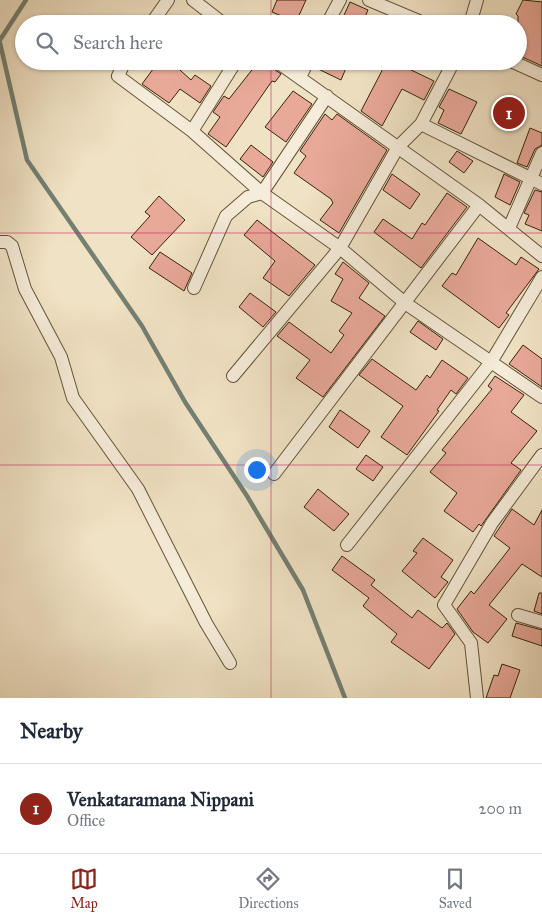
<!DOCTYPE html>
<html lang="en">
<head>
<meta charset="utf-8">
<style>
  :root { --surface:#fff; --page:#f6f6f7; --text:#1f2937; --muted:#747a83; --line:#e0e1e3; --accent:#8f2418 }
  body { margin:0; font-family:"IM FELL Great Primer",serif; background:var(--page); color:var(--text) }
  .you { position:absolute; left:256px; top:469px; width:18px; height:18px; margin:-12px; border:4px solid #fff; border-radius:50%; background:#1a73e8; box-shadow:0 0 0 8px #1a73e833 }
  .badge { display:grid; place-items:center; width:32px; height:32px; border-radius:50%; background:var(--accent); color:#fff; font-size:16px; font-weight:700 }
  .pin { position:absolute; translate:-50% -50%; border:2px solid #fff; box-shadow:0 1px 5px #0006 }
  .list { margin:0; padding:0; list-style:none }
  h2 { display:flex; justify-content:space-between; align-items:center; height:65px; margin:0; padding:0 20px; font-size:21px }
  h2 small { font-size:16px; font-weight:400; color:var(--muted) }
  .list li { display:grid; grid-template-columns:32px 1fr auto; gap:15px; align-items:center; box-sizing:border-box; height:90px; padding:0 20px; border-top:1px solid var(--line) }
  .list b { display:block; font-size:19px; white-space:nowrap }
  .list p { margin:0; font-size:16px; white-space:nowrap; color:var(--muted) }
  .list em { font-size:16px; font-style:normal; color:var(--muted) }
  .icon { flex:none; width:28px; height:28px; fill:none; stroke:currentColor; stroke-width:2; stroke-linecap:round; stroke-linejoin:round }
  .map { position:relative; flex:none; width:542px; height:698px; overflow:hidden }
  .search { position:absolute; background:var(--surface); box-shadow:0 1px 4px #0004; left:15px; right:15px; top:15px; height:55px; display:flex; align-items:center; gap:12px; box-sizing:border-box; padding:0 18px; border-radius:28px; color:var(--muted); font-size:19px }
  .sheet { height:155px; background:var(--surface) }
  nav { display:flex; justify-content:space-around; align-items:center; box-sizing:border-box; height:70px; border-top:1px solid var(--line); background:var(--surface); font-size:14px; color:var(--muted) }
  nav a { display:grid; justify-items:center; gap:2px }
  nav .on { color:var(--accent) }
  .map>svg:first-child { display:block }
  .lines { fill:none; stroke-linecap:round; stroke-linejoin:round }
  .stream { stroke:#738072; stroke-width:4.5 }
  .building { fill:#e9a999; stroke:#37240a }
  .street-casing { stroke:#655438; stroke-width:14 }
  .street { stroke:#f5ecd9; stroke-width:12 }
  .grid { fill:none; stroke:#c2185b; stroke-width:1; stroke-opacity:0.55 }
</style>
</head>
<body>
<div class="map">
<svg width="542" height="698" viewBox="0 0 542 698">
  <rect width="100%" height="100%" fill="#f0e2c4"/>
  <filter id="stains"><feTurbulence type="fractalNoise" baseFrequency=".004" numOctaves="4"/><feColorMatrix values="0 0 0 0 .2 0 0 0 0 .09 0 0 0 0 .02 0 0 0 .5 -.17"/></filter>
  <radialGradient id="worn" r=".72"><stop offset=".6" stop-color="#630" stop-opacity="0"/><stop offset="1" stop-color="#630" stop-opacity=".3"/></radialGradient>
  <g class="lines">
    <path class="stream" d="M 0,40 L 26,0
      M 0,43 L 27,160 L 142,326 L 185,402 L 247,496 L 303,590 L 345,698"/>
  </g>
  <path class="building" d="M 277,0 L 306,0 L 296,22 L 272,12 Z
    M 523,0 L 542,2 L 542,66 L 518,55 L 518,16 L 516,14 Z
    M 350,2 L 368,10 L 362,24 L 340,24 Z
    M 159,61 L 170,61 L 191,80 L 195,75 L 211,86 L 200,103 L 180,89 L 169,103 L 142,84 Z
    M 259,61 L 268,61 L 271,67 L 281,74 L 275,82 L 272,81 L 226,147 L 208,134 L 220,117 L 213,112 L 224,96 L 229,99 Z
    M 316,61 L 349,61 L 341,80 L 314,67 Z
    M 387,61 L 412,61 L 409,69 L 434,81 L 424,100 L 402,89 L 382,126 L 361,111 Z
    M 449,89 L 477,102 L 461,134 L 438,123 L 444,110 L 439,107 Z
    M 293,91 L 312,104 L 286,142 L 265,127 Z
    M 325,114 L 332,120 L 337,114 L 387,150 L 339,233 L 320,220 L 333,203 L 331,199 L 294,173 L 306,156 L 300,151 Z
    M 530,128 L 542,133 L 542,145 L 535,149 L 527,167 L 517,163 Z
    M 251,145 L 273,162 L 263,177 L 240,159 Z
    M 457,151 L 473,161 L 464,173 L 449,162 Z
    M 392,174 L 420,194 L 410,209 L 383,190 Z
    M 504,174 L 520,182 L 510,205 L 495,197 Z
    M 535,190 L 542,192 L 542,231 L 525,224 L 529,215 L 524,213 Z
    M 447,193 L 467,207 L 421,268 L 374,232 L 383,219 L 412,239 L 422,223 L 425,225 Z
    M 159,196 L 185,220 L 152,255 L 131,237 L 150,216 L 145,212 Z
    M 257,220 L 315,265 L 289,296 L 263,278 L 275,261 L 244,235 Z
    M 478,238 L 516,265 L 521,257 L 539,269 L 506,313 L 509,315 L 499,328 L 442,286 L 452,273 L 456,275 Z
    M 160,252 L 192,273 L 184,291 L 149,268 Z
    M 343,262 L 369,283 L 359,298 L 385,316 L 323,397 L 296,378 L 310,360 L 277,336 L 289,322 L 331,353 L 344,335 L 339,331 L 352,313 L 331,301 L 343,279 L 335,274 Z
    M 250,293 L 276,312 L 263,327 L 239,307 Z
    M 418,321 L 443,339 L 436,350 L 410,332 Z
    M 523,345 L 542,359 L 542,387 L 509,364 Z
    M 372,359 L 416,390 L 427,375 L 430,378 L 442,360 L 468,378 L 456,394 L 451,390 L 437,410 L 439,411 L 407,455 L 381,437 L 403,406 L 359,375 Z
    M 495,376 L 524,395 L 511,412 L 537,431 L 511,463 L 521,470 L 481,526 L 479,524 L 473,532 L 444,511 L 457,493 L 430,472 L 446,453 L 442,450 L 492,389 L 488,386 Z
    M 340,410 L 370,431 L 358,448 L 329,427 Z
    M 366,455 L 383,467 L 373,481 L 356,469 Z
    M 318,489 L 349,514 L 334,531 L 304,507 Z
    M 512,509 L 534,525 L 542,510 L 542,577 L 522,564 L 489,605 L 507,619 L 488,643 L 473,632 L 457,609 L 471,591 L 474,594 L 510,548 L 494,536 Z
    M 423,538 L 453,560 L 441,577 L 448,582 L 435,598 L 402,571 L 417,553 L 413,551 Z
    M 342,556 L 375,580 L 371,585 L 412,618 L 418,610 L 442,628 L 447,623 L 455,634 L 429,669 L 391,642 L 397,634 L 363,606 L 369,598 L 332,570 Z
    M 539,593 L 542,593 L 542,614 L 534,611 Z
    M 516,623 L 542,630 L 542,646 L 512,636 Z
    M 502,664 L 520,670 L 510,698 L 486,698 L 494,675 L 498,676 Z"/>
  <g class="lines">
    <g class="street-casing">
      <path id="street" d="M 193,0 L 224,24
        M 369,0 L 426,24
        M 151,24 L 168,0
        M 327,24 L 340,0
        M 470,24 L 477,0
        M 125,61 L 118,76 L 192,131
        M 236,61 L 192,131 L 262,193 L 340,248 L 405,303 L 491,362 L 347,545
        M 276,61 L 479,205 L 542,256
        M 511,61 L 542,75
        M 300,77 L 308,61
        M 421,124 L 542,184
        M 509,228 L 542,153
        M 0,242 L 7,242 L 12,246 L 25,289 L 61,357 L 73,398 L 138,489 L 206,623 L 230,663
        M 542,277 L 491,362 L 542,397
        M 194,288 L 226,216 L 248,197 L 262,193 L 327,96
        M 233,376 L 340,248 L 398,147 L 421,124 L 454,61
        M 274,474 L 479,205
        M 518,615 L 542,622
        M 477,698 L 471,643 L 444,605 L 492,523 L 542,455"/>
    </g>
    <use href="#street" class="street"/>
  </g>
  <path class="grid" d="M 271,0 L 271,24M 271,61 L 271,698M 0,233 L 542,233M 0,465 L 542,465"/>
  <rect width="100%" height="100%" filter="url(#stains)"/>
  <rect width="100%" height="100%" fill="url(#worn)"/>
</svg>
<div class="you"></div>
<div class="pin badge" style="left:509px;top:113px">1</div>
<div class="search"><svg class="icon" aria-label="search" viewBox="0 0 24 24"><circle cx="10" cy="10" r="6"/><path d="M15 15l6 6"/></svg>Search here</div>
</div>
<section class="sheet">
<h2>Nearby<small></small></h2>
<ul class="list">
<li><span class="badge">1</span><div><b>Venkataramana Nippani</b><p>Office</p></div><em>200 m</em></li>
</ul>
</section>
<nav>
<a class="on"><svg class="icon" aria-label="map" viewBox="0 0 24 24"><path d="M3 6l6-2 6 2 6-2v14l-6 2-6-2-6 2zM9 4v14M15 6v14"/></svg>Map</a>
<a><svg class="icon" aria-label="directions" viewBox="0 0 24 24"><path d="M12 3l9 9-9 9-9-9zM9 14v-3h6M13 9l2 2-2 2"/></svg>Directions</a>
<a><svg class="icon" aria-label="saved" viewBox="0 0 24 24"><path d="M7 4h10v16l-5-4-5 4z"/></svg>Saved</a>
</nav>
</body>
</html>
